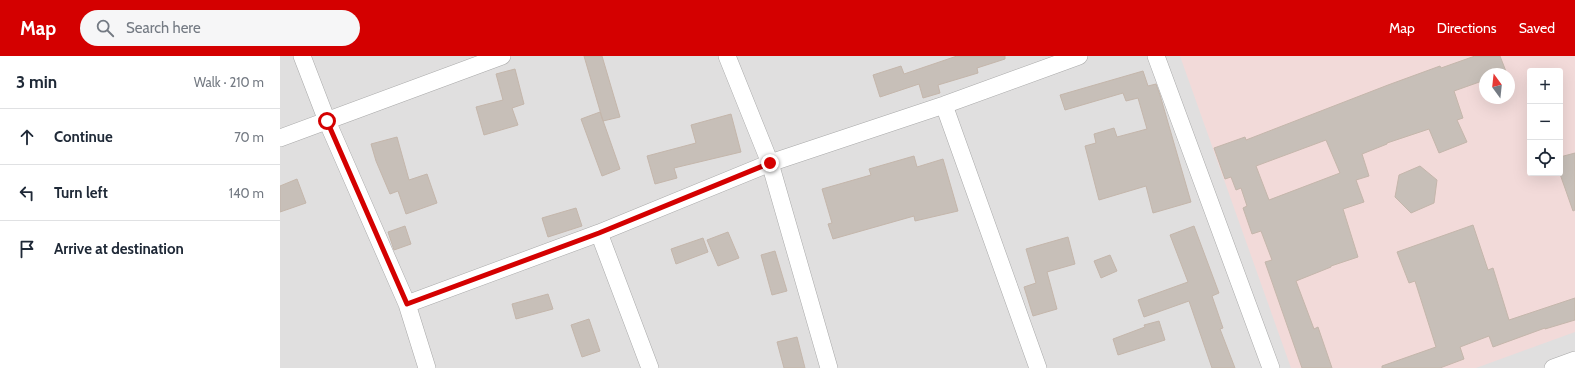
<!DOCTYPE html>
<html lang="en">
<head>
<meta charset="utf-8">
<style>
  :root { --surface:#fff; --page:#f6f6f7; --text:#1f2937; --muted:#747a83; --line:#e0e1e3; --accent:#d40000 }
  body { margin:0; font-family:Cabin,sans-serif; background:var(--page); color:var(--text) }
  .controls { position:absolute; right:12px; top:12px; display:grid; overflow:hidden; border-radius:4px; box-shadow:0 4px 16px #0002 }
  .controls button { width:36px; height:36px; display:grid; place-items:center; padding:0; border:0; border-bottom:1px solid var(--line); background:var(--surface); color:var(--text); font:20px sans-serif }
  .compass { position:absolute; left:1199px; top:12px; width:36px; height:36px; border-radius:50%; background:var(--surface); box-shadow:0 4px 16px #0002; rotate:345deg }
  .stop { position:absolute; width:12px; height:12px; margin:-9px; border:3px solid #d40000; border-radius:50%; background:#fff }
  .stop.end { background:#d40000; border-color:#fff; box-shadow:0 1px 4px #0008 }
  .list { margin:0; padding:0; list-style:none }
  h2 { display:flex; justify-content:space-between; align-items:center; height:52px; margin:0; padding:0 16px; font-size:17px }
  h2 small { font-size:13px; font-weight:400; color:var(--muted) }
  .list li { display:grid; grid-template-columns:26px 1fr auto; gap:12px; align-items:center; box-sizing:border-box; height:56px; padding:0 16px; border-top:1px solid var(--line) }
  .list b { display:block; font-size:15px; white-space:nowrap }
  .list em { font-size:13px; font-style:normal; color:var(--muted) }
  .icon { flex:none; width:22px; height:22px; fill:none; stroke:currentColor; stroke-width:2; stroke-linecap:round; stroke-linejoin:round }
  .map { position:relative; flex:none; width:1295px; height:312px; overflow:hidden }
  header { display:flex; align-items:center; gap:24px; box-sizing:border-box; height:56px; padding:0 20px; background:var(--accent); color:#fff }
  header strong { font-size:19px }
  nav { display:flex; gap:22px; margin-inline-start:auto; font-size:14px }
  .search { width:280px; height:36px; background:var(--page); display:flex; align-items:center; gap:10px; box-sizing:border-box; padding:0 14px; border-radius:22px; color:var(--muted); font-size:15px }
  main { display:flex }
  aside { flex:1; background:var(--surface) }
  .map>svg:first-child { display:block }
  .residential { fill:#e0dfdf; fill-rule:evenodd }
  .commercial { fill:#f2dad9; fill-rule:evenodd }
  .building { fill:#c7bfb8; stroke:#c4b6ab; fill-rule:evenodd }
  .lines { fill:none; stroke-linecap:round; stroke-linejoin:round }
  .street-casing { stroke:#a9a9a9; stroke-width:18 }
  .street { stroke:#fff; stroke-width:17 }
  .route { stroke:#d40000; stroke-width:5 }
</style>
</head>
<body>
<header>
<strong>Map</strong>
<div class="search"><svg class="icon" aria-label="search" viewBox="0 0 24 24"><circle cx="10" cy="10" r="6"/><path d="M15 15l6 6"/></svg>Search here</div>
<nav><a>Map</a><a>Directions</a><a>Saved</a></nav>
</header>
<main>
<aside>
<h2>3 min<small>Walk · 210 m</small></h2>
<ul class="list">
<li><svg class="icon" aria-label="ahead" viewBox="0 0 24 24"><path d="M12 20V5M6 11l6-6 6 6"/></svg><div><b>Continue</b></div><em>70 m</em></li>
<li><svg class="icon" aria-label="left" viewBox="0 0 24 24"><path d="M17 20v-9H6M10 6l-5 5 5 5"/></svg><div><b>Turn left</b></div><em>140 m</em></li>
<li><svg class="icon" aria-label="arrive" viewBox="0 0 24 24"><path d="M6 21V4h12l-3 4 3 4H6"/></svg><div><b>Arrive at destination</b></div></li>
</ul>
</aside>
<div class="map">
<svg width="1295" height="312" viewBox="0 0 1295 312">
  <rect width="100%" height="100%" fill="#f2efe9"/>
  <path class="residential" d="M 0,0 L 1295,0 L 1295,312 L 0,312 ZM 1250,15 L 1280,15 L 1280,117 L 1250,117 ZM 1205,18 L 1229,18 L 1229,42 L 1205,42 Z"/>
  <path class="commercial" d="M 900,0 L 1295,0 L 1295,276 L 1196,312 L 1011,312 ZM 1250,15 L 1280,15 L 1280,117 L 1250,117 ZM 1205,18 L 1229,18 L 1229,42 L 1205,42 Z"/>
  <path class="building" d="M 304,0 L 322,0 L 340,61 L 323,65 Z
    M 677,0 L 725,0 L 725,3 L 697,12 L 698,17 L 658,29 L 660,37 L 643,42 L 639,28 L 600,41 L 593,19 L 621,10 L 624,18 Z
    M 1195,0 L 1220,0 L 1227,18 L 1205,18 L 1205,24 L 1174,35 L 1183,62 L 1177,64 L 1187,86 L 1159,97 L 1149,73 L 1107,87 L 1107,88 L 1082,98 L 1089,120 L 1076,124 L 1084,146 L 1063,153 L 1078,201 L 1051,210 L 1051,211 L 1016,225 L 1034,273 L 1038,271 L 1052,312 L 1022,312 L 985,206 L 992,204 L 981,175 L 972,178 L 963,152 L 967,150 L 961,132 L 956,134 L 951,121 L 945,123 L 934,92 L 965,81 L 966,84 L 1108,29 L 1160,10 L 1161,12 ZM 1046,84 L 1060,117 L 989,144 L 976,110 Z
    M 235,13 L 244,48 L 232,52 L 238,69 L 204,79 L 196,51 L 223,44 L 216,18 Z
    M 863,15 L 868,30 L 876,28 L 880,39 L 911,146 L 873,157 L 866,130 L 819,144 L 805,90 L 816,87 L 814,78 L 834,72 L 837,81 L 867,73 L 858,42 L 846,45 L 843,37 L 785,54 L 780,39 Z
    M 320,56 L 340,113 L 322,120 L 301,63 Z
    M 451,58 L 461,96 L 394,112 L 397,122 L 375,128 L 367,100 L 416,87 L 411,69 Z
    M 117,81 L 129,124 L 147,118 L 157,147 L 126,158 L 118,135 L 110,138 L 96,105 L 91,88 Z
    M 1295,97 L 1295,154 L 1293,155 L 1280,118 L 1280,101 Z
    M 634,100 L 637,111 L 663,103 L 678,155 L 635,165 L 634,160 L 553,183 L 548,168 L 552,167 L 542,133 L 591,119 L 589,113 Z
    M 1140,110 L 1157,124 L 1154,147 L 1131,157 L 1115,141 L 1119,119 Z
    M 17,123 L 26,147 L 0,156 L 0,130 Z
    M 296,152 L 302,170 L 268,181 L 262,162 Z
    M 1193,169 L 1208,214 L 1213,212 L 1229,264 L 1295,242 L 1295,264 L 1265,273 L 1265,272 L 1213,291 L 1209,280 L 1180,291 L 1184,303 L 1160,312 L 1102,312 L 1102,310 L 1156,291 L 1135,225 L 1129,227 L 1117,196 Z
    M 125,170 L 131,188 L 114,194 L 108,176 Z
    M 914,170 L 939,237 L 932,240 L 943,272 L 940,273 L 955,312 L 932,312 L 909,245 L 864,261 L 858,244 L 908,226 L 890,179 Z
    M 448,176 L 459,202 L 438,210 L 427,184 Z
    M 788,181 L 795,208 L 767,216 L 777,253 L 753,260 L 744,231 L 756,227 L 746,193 Z
    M 423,182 L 428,196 L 396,208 L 391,193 Z
    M 495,195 L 507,235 L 492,239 L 481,199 Z
    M 830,199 L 837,215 L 821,222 L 814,205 Z
    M 268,238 L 273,253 L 236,263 L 232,248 Z
    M 309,263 L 320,295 L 302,301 L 291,269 Z
    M 879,265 L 885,284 L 838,299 L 833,283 L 865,271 L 864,269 Z
    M 517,281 L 525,312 L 504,312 L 497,286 Z"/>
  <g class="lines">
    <g class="street-casing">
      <path id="street" d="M 22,0 L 47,65 L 127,248 L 147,312
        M 447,0 L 490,107 L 549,312
        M 876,0 L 991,312
        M 664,49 L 758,312
        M 0,82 L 222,0
        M 319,177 L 370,312
        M 127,248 L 319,177 L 490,107 L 664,49 L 799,0
        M 1273,312 L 1295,304"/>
    </g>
    <use href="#street" class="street"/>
  </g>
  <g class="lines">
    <path class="route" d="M 47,65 L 127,248 L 319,177 L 490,107"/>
  </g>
</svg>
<div class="controls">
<button>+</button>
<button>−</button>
<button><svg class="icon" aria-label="locate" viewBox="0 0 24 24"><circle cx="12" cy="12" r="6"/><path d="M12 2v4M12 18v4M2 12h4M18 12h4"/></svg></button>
</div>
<svg class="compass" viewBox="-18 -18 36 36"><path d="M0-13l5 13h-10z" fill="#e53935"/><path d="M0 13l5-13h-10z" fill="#747a83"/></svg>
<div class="stop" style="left:47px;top:65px"></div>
<div class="stop end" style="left:490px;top:107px"></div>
</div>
</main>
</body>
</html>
